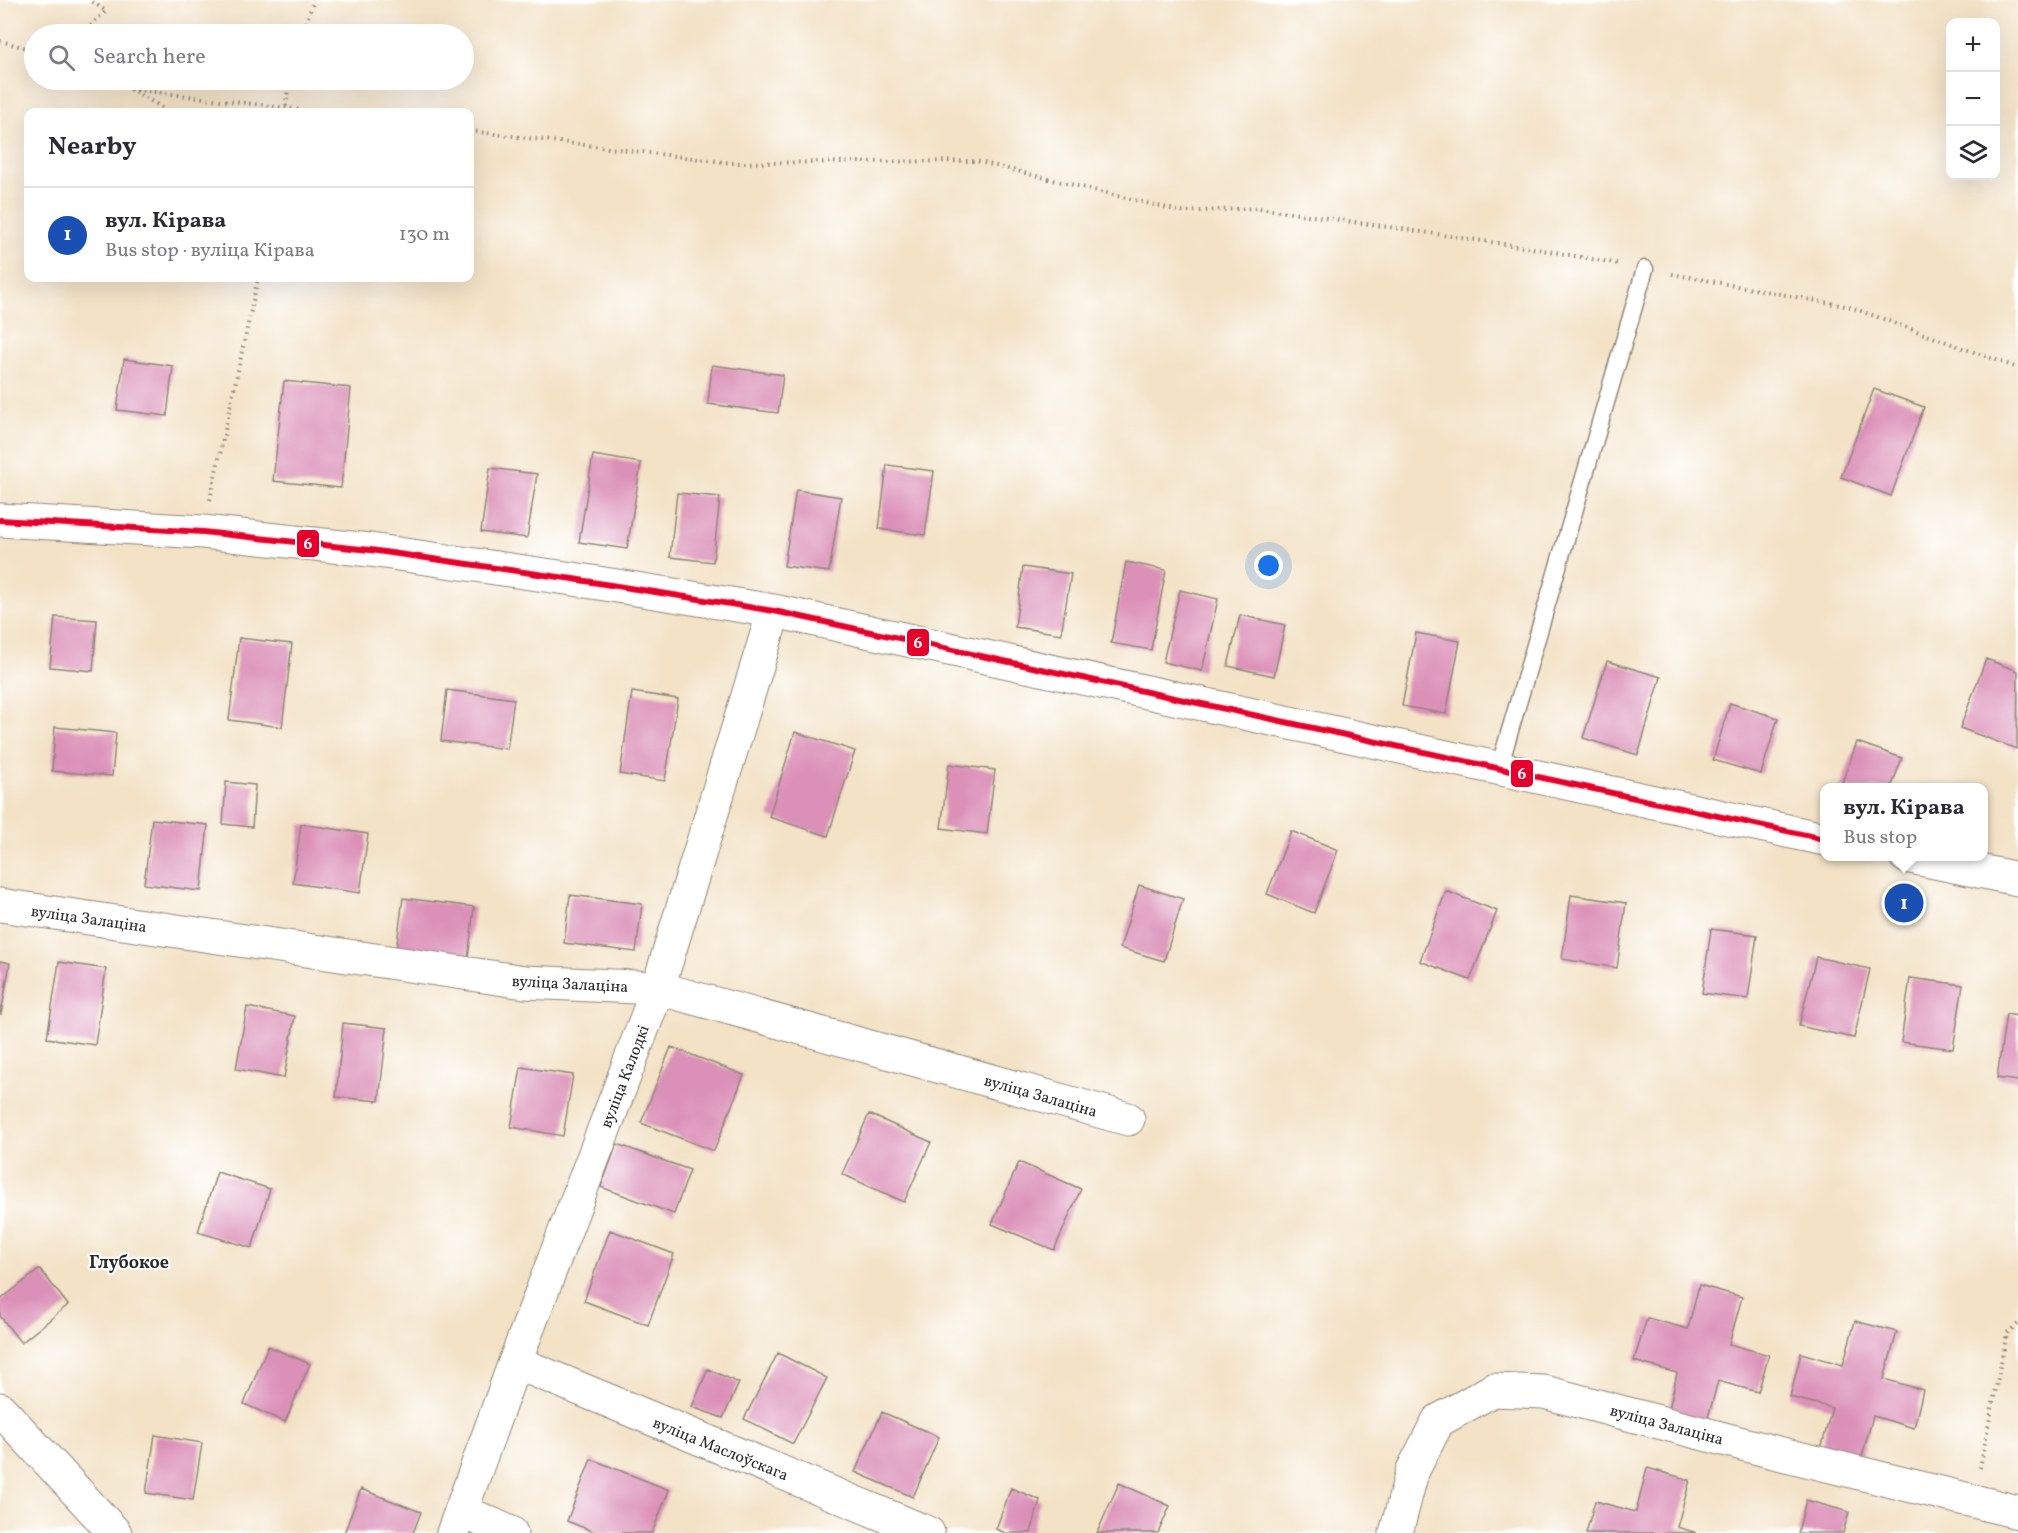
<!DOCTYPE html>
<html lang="en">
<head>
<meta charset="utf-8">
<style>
  :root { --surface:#fff; --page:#f7f7f7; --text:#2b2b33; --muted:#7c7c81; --line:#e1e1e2; --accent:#0f766e }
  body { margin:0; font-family:Vollkorn,serif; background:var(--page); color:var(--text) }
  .controls { position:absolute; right:18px; top:18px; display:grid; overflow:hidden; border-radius:12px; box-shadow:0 6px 24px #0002 }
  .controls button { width:54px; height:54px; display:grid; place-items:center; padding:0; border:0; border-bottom:2px solid var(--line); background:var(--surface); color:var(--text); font:30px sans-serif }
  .you { position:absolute; left:1269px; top:566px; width:21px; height:21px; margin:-15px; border:4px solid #fff; border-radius:50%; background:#1a73e8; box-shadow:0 0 0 9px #1a73e833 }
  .badge { display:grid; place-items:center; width:39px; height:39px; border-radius:50%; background:var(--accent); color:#fff; font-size:20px; font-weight:700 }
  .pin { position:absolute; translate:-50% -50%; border:3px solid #fff; box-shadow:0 2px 6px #0006 }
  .popup { position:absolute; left:1820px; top:783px; width:168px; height:78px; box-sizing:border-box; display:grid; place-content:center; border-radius:12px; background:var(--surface); filter:drop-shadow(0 2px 4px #0005); font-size:20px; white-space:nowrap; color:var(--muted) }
  .popup b { font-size:22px; color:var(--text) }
  .popup::after { content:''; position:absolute; left:50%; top:100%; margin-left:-12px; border:12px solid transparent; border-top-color:var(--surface) }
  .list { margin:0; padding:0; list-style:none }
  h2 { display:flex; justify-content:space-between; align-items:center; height:78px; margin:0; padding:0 24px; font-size:26px }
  h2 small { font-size:20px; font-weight:400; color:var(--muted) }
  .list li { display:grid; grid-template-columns:39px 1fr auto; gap:18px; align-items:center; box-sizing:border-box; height:96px; padding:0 24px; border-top:2px solid var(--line) }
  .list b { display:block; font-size:22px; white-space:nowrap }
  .list p { margin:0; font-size:20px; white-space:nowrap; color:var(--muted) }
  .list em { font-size:20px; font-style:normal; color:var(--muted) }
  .icon { flex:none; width:33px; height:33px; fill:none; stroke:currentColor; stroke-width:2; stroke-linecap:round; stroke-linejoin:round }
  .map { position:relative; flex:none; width:2018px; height:1533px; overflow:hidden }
  .search { position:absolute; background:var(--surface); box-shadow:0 6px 24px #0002; left:24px; top:24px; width:450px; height:66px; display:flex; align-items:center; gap:15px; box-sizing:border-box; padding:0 21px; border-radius:33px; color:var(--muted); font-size:22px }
  .panel { position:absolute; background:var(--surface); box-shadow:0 6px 24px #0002; left:24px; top:108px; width:450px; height:174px; border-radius:12px }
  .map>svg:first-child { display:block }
  .building { fill:#db90b8 }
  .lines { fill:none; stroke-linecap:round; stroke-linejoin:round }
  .lane-casing { stroke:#8f8678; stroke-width:19 }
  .street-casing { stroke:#8f8678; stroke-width:35 }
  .path { stroke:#8f8678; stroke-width:4; stroke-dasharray:1.5 4.5; stroke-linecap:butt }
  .lane { stroke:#fff; stroke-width:16 }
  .street { stroke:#fff; stroke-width:33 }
  .bus-1-casing { stroke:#fff; stroke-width:10 }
  .bus-1 { stroke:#e4002b; stroke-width:6 }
  .labels { text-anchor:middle; stroke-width:4.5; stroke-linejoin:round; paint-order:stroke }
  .street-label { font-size:16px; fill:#2b2b2b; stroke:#fff }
  .neighbourhood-label { font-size:18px; font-weight:bold; fill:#2b2b2b; stroke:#fff }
  .line-badge { stroke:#fff; stroke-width:2 }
  .badge-label { font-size:16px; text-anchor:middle; font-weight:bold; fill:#fff }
</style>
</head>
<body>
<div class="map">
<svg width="2018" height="1533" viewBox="0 0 2018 1533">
  <rect width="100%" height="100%" fill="#fff"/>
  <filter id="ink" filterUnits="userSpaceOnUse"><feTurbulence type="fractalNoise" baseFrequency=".0167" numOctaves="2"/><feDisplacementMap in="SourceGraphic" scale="12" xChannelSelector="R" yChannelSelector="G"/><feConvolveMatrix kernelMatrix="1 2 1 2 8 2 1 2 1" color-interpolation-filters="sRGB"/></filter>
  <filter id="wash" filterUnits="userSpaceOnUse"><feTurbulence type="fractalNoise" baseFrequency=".008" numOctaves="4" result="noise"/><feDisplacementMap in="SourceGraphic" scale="24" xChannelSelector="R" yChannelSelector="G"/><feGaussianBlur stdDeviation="1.35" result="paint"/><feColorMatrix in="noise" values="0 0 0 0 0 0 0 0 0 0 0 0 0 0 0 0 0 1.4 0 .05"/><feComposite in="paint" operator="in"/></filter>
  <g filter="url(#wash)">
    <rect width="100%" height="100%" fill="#f3e2c6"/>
    <g id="blocks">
      <path class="building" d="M 124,359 L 173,366 L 167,416 L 117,410 Z
        M 712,365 L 783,375 L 778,413 L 708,404 Z
        M 284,381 L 351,388 L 341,488 L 273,481 Z
        M 1874,389 L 1924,407 L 1891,496 L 1841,477 Z
        M 593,455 L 641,463 L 627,549 L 579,542 Z
        M 887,465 L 934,471 L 925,535 L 879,529 Z
        M 490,468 L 537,474 L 527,538 L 481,532 Z
        M 796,490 L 841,497 L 829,572 L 784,566 Z
        M 677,493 L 720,497 L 713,562 L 670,557 Z
        M 1126,562 L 1166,570 L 1151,650 L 1111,643 Z
        M 1023,567 L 1071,574 L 1061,634 L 1015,627 Z
        M 1180,590 L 1218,599 L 1202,671 L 1163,662 Z
        M 1240,615 L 1285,625 L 1274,676 L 1228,666 Z
        M 55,617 L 97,620 L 93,671 L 50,667 Z
        M 1416,633 L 1460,641 L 1446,714 L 1402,706 Z
        M 239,638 L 292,644 L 282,727 L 229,720 Z
        M 1986,659 L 2018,671 L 2017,749 L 1960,728 Z
        M 1607,661 L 1661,677 L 1638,755 L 1583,738 Z
        M 447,690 L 514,699 L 507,749 L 441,741 Z
        M 632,692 L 678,699 L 665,781 L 620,774 Z
        M 1730,703 L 1778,718 L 1761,774 L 1713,760 Z
        M 55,727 L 116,733 L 112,776 L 52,771 Z
        M 795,732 L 855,751 L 828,836 L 769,817 Z
        M 1857,742 L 1902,758 L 1891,788 L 1840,788 Z
        M 949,764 L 995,770 L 987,834 L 941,828 Z
        M 226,782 L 255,785 L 252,827 L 223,824 Z
        M 152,819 L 208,825 L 201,891 L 144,884 Z
        M 301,824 L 368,834 L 360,893 L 293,883 Z
        M 1291,831 L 1338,850 L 1314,913 L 1267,894 Z
        M 1139,885 L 1183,899 L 1164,961 L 1120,948 Z
        M 1446,891 L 1497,911 L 1470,980 L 1420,961 Z
        M 570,895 L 642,904 L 636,952 L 564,943 Z
        M 1571,895 L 1626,903 L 1617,968 L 1562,959 Z
        M 403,898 L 474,907 L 468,960 L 396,951 Z
        M 1711,929 L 1757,935 L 1748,999 L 1702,993 Z
        M 1816,957 L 1870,969 L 1854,1038 L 1799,1026 Z
        M 0,961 L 10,963 L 1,1014 L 0,1014 Z
        M 59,962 L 106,969 L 95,1045 L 47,1038 Z
        M 1910,978 L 1963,985 L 1953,1049 L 1901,1042 Z
        M 247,1007 L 295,1016 L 284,1078 L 236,1069 Z
        M 2006,1014 L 2018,1016 L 2018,1081 L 1997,1078 Z
        M 343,1023 L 387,1028 L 379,1101 L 336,1097 Z
        M 671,1047 L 744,1075 L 714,1151 L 641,1123 Z
        M 521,1067 L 573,1075 L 563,1136 L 511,1127 Z
        M 869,1114 L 931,1142 L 904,1202 L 842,1174 Z
        M 617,1144 L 690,1170 L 674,1214 L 601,1187 Z
        M 1019,1162 L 1081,1189 L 1054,1250 L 992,1224 Z
        M 217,1172 L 270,1189 L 252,1248 L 198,1232 Z
        M 610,1230 L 674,1254 L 648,1325 L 584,1301 Z
        M 40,1269 L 68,1305 L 21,1343 L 0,1316 L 0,1300 Z
        M 1699,1285 L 1742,1297 L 1729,1344 L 1769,1355 L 1758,1392 L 1718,1381 L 1706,1425 L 1668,1414 L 1677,1373 L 1634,1361 L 1647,1318 L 1688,1329 Z
        M 1855,1321 L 1897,1332 L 1884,1379 L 1923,1390 L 1914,1428 L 1873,1416 L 1861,1460 L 1821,1449 L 1832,1408 L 1790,1397 L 1801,1353 L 1843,1365 Z
        M 268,1346 L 310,1364 L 285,1422 L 244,1404 Z
        M 778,1353 L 827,1378 L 793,1444 L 744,1419 Z
        M 708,1369 L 739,1383 L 723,1418 L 692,1407 Z
        M 882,1412 L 939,1437 L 913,1497 L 855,1472 Z
        M 155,1435 L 202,1443 L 193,1500 L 146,1493 Z
        M 591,1459 L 669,1490 L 652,1533 L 597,1533 L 567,1521 Z
        M 1647,1468 L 1690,1480 L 1677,1527 L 1697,1533 L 1586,1533 L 1595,1501 L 1636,1512 Z
        M 1119,1483 L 1170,1506 L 1158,1533 L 1097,1533 Z
        M 1011,1488 L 1040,1500 L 1031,1533 L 1005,1533 L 996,1529 Z
        M 361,1489 L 421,1512 L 413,1533 L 344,1533 Z
        M 1806,1500 L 1849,1512 L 1843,1533 L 1798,1533 Z"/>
    </g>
  </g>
  <g filter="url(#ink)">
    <use href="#blocks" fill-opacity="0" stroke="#8f8678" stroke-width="1.5"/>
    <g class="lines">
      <g class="lane-casing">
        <path id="lane" d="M 1499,768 L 1645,269"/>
      </g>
      <g class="street-casing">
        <path id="street" d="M 0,520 L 203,532 L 370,550 L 573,579 L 774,611 L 1824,839
          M 1906,856 L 2018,879
          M 0,905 L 525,982 L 658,988 L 1128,1119
          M 515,1362 L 928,1533
          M 0,1409 L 115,1533
          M 462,1511 L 511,1533
          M 453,1533 L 515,1362 L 658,988 L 774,611
          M 1396,1533 L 1412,1472 L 1438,1421 L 1493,1390 L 1544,1392 L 1762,1449 L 2018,1512"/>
      </g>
      <path class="path" d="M 82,34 L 106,11 L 90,0
        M 302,34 L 314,0
        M 0,41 L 34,50
        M 114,80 L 165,109 L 169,112
        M 130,89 L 319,112
        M 285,112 L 289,80
        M 470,131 L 732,163 L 976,161 L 1183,212 L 1259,208 L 1531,248 L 1620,264
        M 1672,274 L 1850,307 L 2018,368
        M 210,500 L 258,278
        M 1980,1468 L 2007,1333 L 2018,1324"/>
      <use href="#lane" class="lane"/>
      <use href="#street" class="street"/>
      <g class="bus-1-casing">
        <path id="bus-1" d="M 0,520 L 203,532 L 370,550 L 573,579 L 774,611 L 1824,839"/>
      </g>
      <use href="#bus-1" class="bus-1"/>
    </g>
  </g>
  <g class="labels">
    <g class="street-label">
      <text transform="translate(89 918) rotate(8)" y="6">вуліца Залаціна</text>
      <text transform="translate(570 983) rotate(3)" y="6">вуліца Залаціна</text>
      <text transform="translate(624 1076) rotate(-69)" y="6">вуліца Калодкі</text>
      <text transform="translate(1041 1095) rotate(16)" y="6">вуліца Залаціна</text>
      <text transform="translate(1667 1424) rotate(15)" y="6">вуліца Залаціна</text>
      <text transform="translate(721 1448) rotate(22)" y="6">вуліца Маслоўскага</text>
    </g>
    <g class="neighbourhood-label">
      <text x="129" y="1268">Глубокое</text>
    </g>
  </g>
  <g class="line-badge">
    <rect x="296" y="529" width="24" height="29" rx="6" fill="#e4002b"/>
    <rect x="906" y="628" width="24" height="29" rx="6" fill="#e4002b"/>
    <rect x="1510" y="759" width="24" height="29" rx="6" fill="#e4002b"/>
  </g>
  <g class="badge-label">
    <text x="308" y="549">6</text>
    <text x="918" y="648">6</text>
    <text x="1522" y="779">6</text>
  </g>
</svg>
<div class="controls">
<button>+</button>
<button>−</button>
<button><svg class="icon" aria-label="layers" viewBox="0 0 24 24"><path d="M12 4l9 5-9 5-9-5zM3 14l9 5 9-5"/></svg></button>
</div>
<div class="you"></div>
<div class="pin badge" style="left:1904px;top:903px;background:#1a4fb4">1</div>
<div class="popup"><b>вул. Кірава</b>Bus stop</div>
<div class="search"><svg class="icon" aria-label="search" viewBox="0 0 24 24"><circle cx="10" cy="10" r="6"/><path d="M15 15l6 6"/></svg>Search here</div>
<section class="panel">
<h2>Nearby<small></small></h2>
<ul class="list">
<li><span class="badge" style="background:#1a4fb4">1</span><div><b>вул. Кірава</b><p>Bus stop · вуліца Кірава</p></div><em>130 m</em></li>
</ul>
</section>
</div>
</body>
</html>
